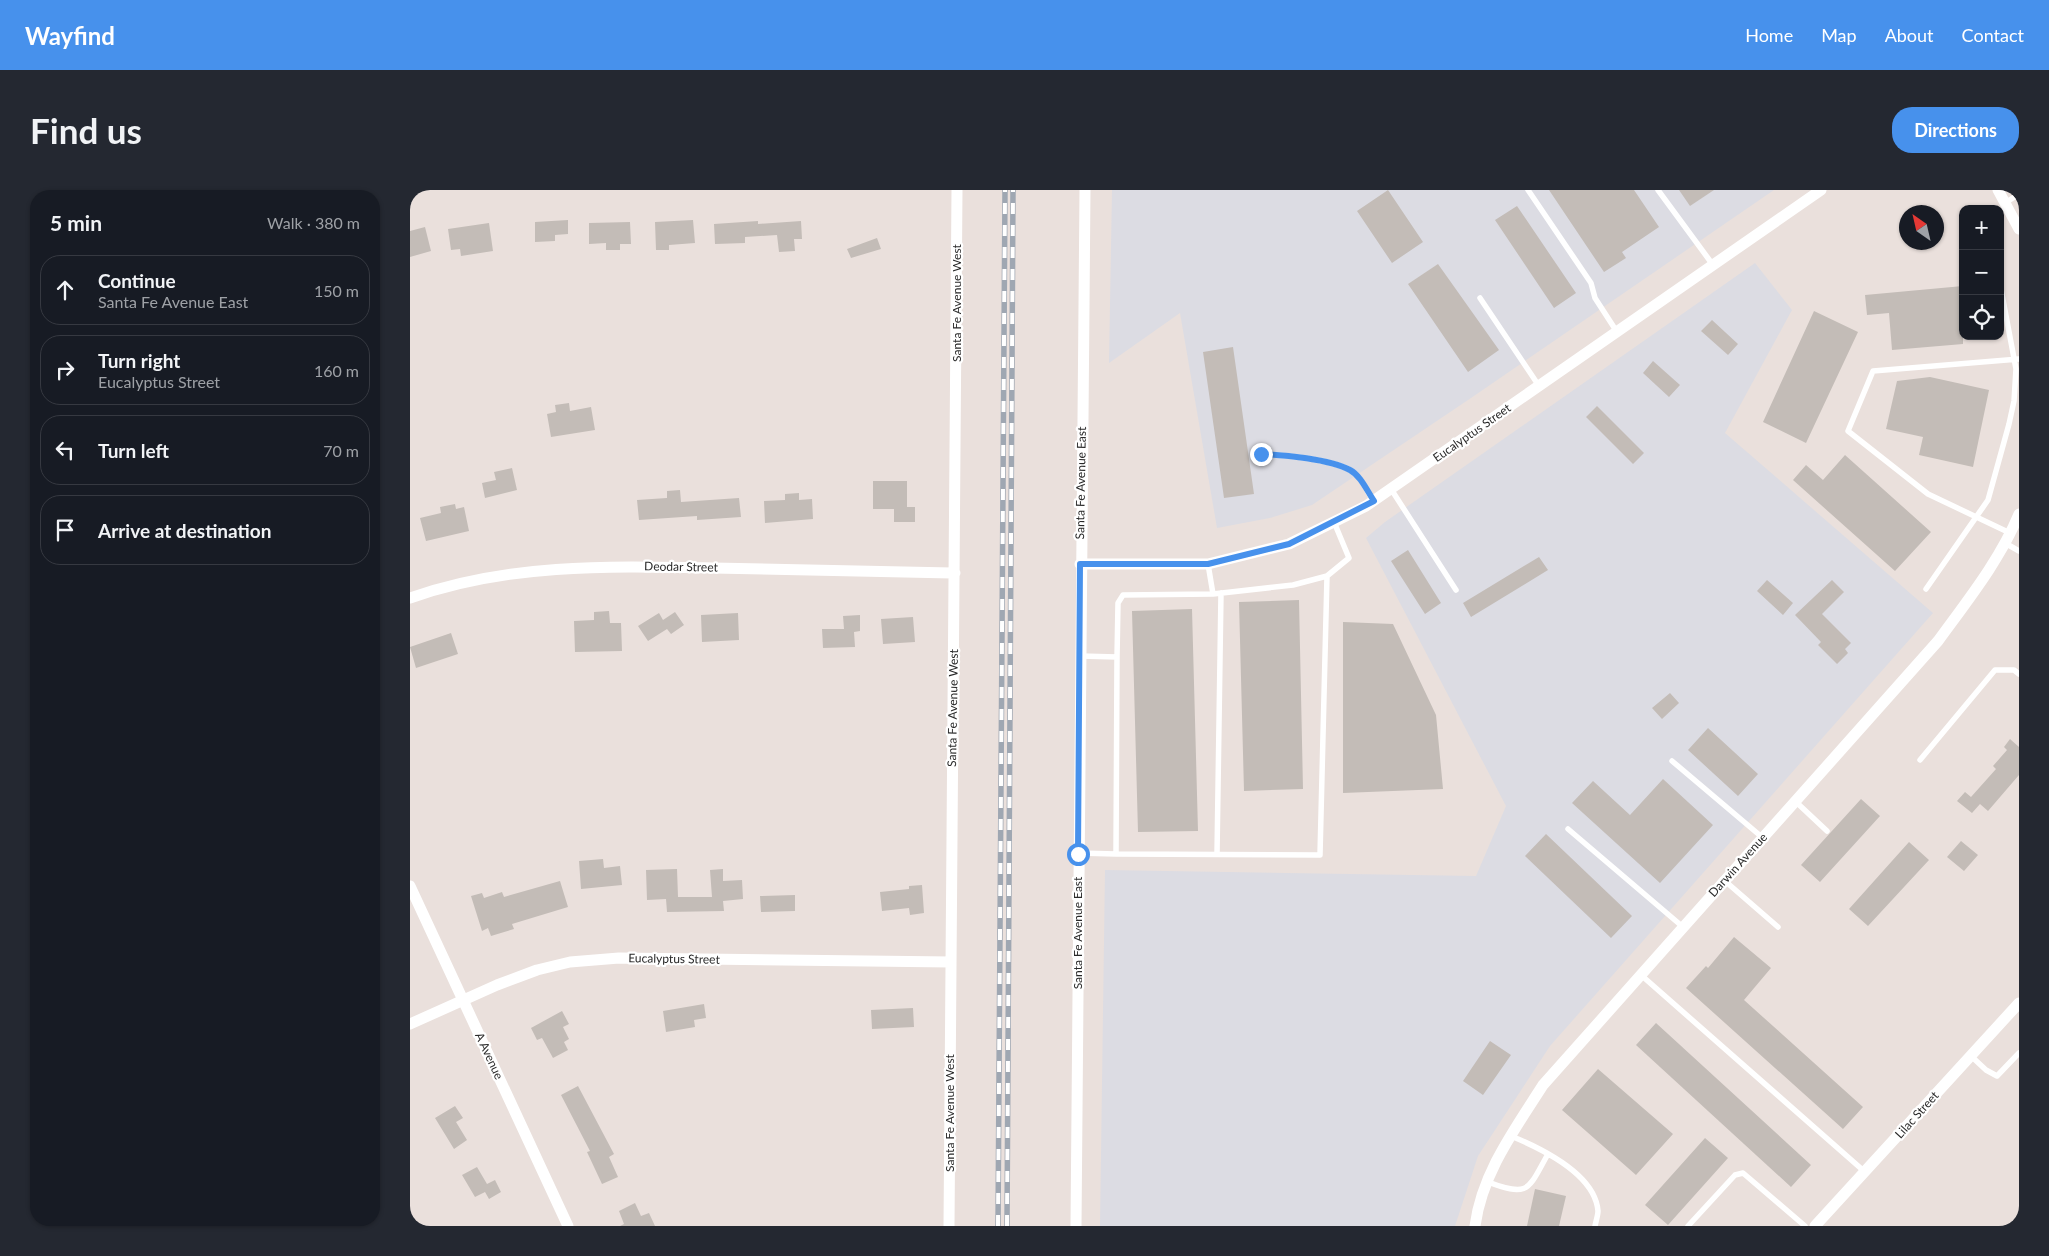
<!DOCTYPE html>
<html lang="en">
<head>
<meta charset="utf-8">
<style>
  :root { --surface:#171b24; --page:#242831; --text:#f1f3f6; --muted:#9ea1a6; --line:#363941; --accent:#4791ec }
  body { margin:0; font-family:Lato,sans-serif; background:var(--page); color:var(--text) }
  .controls { position:absolute; right:15px; top:15px; display:grid; overflow:hidden; border-radius:10px; box-shadow:0 1px 4px #0004 }
  .controls button { width:45px; height:45px; display:grid; place-items:center; padding:0; border:0; border-bottom:1px solid var(--line); background:var(--surface); color:var(--text); font:25px sans-serif }
  .compass { position:absolute; left:1489px; top:15px; width:45px; height:45px; border-radius:50%; background:var(--surface); box-shadow:0 1px 4px #0004; rotate:326deg }
  .stop { position:absolute; width:15px; height:15px; margin:-11px; border:4px solid #4791ec; border-radius:50%; background:#fff }
  .stop.end { background:#4791ec; border-color:#fff; box-shadow:0 1px 5px #0008 }
  .list { margin:0; padding:0; list-style:none }
  h2 { display:flex; justify-content:space-between; align-items:center; height:65px; margin:0; padding:0 20px; font-size:21px }
  h2 small { font-size:16px; font-weight:400; color:var(--muted) }
  .list li { display:grid; grid-template-columns:32px 1fr auto; gap:15px; align-items:center; box-sizing:border-box; height:70px; margin:0 10px 10px; padding:0 10px; border:1px solid var(--line); border-radius:20px }
  .list b { display:block; font-size:19px; white-space:nowrap }
  .list p { margin:0; font-size:16px; white-space:nowrap; color:var(--muted) }
  .list em { font-size:16px; font-style:normal; color:var(--muted) }
  .icon { flex:none; width:28px; height:28px; fill:none; stroke:currentColor; stroke-width:2; stroke-linecap:round; stroke-linejoin:round }
  .map { position:relative; flex:none; width:1609px; height:1036px; overflow:hidden; border-radius:20px }
  header { display:flex; align-items:center; gap:30px; box-sizing:border-box; height:70px; padding:0 25px; background:var(--accent); color:#fff }
  header strong { font-size:24px }
  nav { display:flex; gap:28px; margin-inline-start:auto; font-size:18px }
  .intro { display:flex; align-items:center; justify-content:space-between; box-sizing:border-box; height:120px; padding:0 30px }
  h1 { margin:0; font-size:35px }
  .button { padding:12px 22px; border-radius:20px; background:var(--accent); color:#fff; font-size:18px; font-weight:700 }
  main { display:flex; gap:30px; padding:0 30px }
  aside { flex:1; background:var(--surface); border-radius:20px; box-shadow:0 1px 4px #0004 }
  .map>svg:first-child { display:block }
  .industrial { fill:#dcdce3 }
  .building { fill:#c3bcb7 }
  .lines { fill:none; stroke-linecap:round; stroke-linejoin:round }
  .lane { stroke:#fff; stroke-width:5.5 }
  .street { stroke:#fff; stroke-width:11 }
  .rail-casing { stroke:#9fa7b2; stroke-width:5.5 }
  .rail { stroke:#fff; stroke-width:4; stroke-dasharray:11; stroke-linecap:butt }
  .route { stroke:#4791ec; stroke-width:6 }
  .labels { text-anchor:middle; stroke-width:4.5; stroke-linejoin:round; paint-order:stroke }
  .street-label { font-size:12px; fill:#292929; stroke:#fff }
</style>
</head>
<body>
<header>
<strong>Wayfind</strong>
<nav><a>Home</a><a>Map</a><a>About</a><a>Contact</a></nav>
</header>
<div class="intro"><h1>Find us</h1><a class="button">Directions</a></div>
<main>
<aside>
<h2>5 min<small>Walk · 380 m</small></h2>
<ul class="list">
<li><svg class="icon" aria-label="ahead" viewBox="0 0 24 24"><path d="M12 20V5M6 11l6-6 6 6"/></svg><div><b>Continue</b><p>Santa Fe Avenue East</p></div><em>150 m</em></li>
<li><svg class="icon" aria-label="right" viewBox="0 0 24 24"><path d="M7 20v-9h11M14 6l5 5-5 5"/></svg><div><b>Turn right</b><p>Eucalyptus Street</p></div><em>160 m</em></li>
<li><svg class="icon" aria-label="left" viewBox="0 0 24 24"><path d="M17 20v-9H6M10 6l-5 5 5 5"/></svg><div><b>Turn left</b></div><em>70 m</em></li>
<li><svg class="icon" aria-label="arrive" viewBox="0 0 24 24"><path d="M6 21V4h12l-3 4 3 4H6"/></svg><div><b>Arrive at destination</b></div></li>
</ul>
</aside>
<div class="map">
<svg width="1609" height="1036" viewBox="0 0 1609 1036">
  <rect width="100%" height="100%" fill="#eae0dc"/>
  <path class="industrial" d="M 702,0 L 1364,0 L 1061,208 L 902,315 L 860,328 L 807,338 L 770,123 L 699,173 Z
    M 1345,73 L 1382,120 L 1315,243 L 1523,423 L 1140,856 L 1068,966 L 1045,1036 L 690,1036 L 695,680 L 1066,686 L 1096,616 L 956,348 L 975,332 Z"/>
  <path class="building" d="M 978,0 L 1013,52 L 982,73 L 947,21 Z
    M 1139,0 L 1224,0 L 1249,37 L 1212,62 L 1216,68 L 1194,82 Z
    M 1269,0 L 1304,0 L 1280,16 Z
    M 1107,16 L 1166,103 L 1144,118 L 1085,30 Z
    M 158,30 L 158,44 L 145,45 L 145,51 L 125,52 L 125,32 Z
    M 283,30 L 285,53 L 259,55 L 259,60 L 246,60 L 245,32 Z
    M 348,31 L 348,34 L 391,31 L 392,49 L 384,49 L 385,61 L 369,62 L 367,45 L 335,47 L 335,53 L 305,54 L 304,34 Z
    M 220,32 L 221,54 L 210,54 L 210,60 L 196,60 L 196,53 L 179,54 L 179,33 Z
    M 79,33 L 83,61 L 51,66 L 50,59 L 41,60 L 38,39 Z
    M 15,37 L 21,61 L 0,67 L 0,41 Z
    M 467,48 L 471,59 L 441,68 L 437,59 Z
    M 1028,74 L 1089,160 L 1058,182 L 998,94 Z
    M 1553,96 L 1553,154 L 1482,160 L 1479,123 L 1457,125 L 1455,105 Z
    M 1404,121 L 1448,142 L 1396,253 L 1353,232 Z
    M 1302,130 L 1328,154 L 1318,165 L 1291,141 Z
    M 823,157 L 844,304 L 814,308 L 793,162 Z
    M 1243,171 L 1270,195 L 1259,207 L 1233,183 Z
    M 1520,187 L 1579,200 L 1563,277 L 1509,265 L 1513,247 L 1476,239 L 1487,191 Z
    M 159,213 L 160,221 L 181,217 L 185,240 L 141,247 L 137,224 L 146,222 L 145,215 Z
    M 1187,216 L 1234,263 L 1223,274 L 1176,227 Z
    M 1435,265 L 1521,342 L 1485,381 L 1383,290 L 1396,275 L 1413,290 Z
    M 102,278 L 107,300 L 75,308 L 72,293 L 86,290 L 84,282 Z
    M 463,291 L 497,291 L 497,317 L 505,317 L 505,332 L 484,332 L 484,319 L 463,319 Z
    M 270,300 L 271,312 L 329,308 L 331,327 L 287,330 L 287,326 L 229,330 L 227,310 L 257,308 L 257,301 Z
    M 389,303 L 389,310 L 402,309 L 403,329 L 355,333 L 354,311 L 375,310 L 375,304 Z
    M 45,314 L 46,319 L 54,317 L 59,341 L 16,351 L 10,328 L 31,323 L 30,317 Z
    M 998,360 L 1031,413 L 1015,424 L 981,371 Z
    M 1129,367 L 1138,380 L 1061,427 L 1053,413 Z
    M 1357,390 L 1383,413 L 1373,425 L 1347,401 Z
    M 1422,390 L 1434,402 L 1412,424 L 1441,453 L 1435,459 L 1438,463 L 1427,474 L 1408,455 L 1411,452 L 1385,425 Z
    M 889,410 L 893,599 L 834,601 L 829,412 Z
    M 782,419 L 788,641 L 728,642 L 722,421 Z
    M 199,421 L 200,433 L 211,433 L 212,461 L 165,462 L 164,431 L 184,430 L 184,422 Z
    M 265,422 L 274,435 L 261,444 L 257,439 L 238,451 L 228,436 L 249,423 L 253,430 Z
    M 328,423 L 329,450 L 292,452 L 291,425 Z
    M 450,425 L 450,441 L 444,442 L 445,457 L 413,458 L 412,439 L 434,439 L 433,426 Z
    M 503,427 L 505,452 L 473,454 L 471,429 Z
    M 933,432 L 983,434 L 1026,525 L 1033,599 L 933,603 Z
    M 41,443 L 48,464 L 6,478 L 0,457 Z
    M 1260,503 L 1269,513 L 1252,529 L 1242,518 Z
    M 1298,538 L 1348,584 L 1328,606 L 1278,560 Z
    M 1600,549 L 1609,557 L 1609,585 L 1578,621 L 1570,614 L 1562,623 L 1547,611 L 1555,602 L 1561,607 L 1586,579 L 1583,576 L 1597,560 L 1594,557 Z
    M 1253,589 L 1303,635 L 1250,693 L 1162,613 L 1183,591 L 1220,625 Z
    M 1451,609 L 1470,626 L 1410,692 L 1391,675 Z
    M 1136,644 L 1222,726 L 1201,748 L 1115,666 Z
    M 1551,651 L 1568,665 L 1554,681 L 1537,667 Z
    M 1499,652 L 1519,670 L 1458,736 L 1439,719 Z
    M 193,669 L 194,678 L 210,676 L 212,695 L 171,699 L 169,671 Z
    M 267,679 L 268,707 L 302,707 L 300,680 L 313,679 L 313,691 L 332,690 L 333,709 L 313,711 L 314,721 L 257,722 L 256,709 L 237,710 L 236,680 Z
    M 150,691 L 158,717 L 102,734 L 104,739 L 81,746 L 78,738 L 72,741 L 61,706 L 72,703 L 74,708 L 92,702 L 94,707 Z
    M 512,695 L 514,723 L 500,725 L 499,718 L 472,721 L 470,702 L 499,699 L 499,696 Z
    M 385,705 L 385,721 L 351,722 L 350,706 Z
    M 1324,747 L 1361,778 L 1334,810 L 1453,917 L 1433,939 L 1276,798 L 1296,776 L 1298,778 Z
    M 294,814 L 296,828 L 284,830 L 285,837 L 256,842 L 253,821 Z
    M 503,818 L 504,837 L 462,839 L 461,820 Z
    M 152,821 L 159,834 L 153,837 L 159,849 L 154,852 L 158,860 L 143,868 L 132,848 L 127,850 L 121,838 Z
    M 1246,833 L 1401,975 L 1381,997 L 1226,855 Z
    M 1080,851 L 1101,865 L 1073,905 L 1053,891 Z
    M 1188,879 L 1263,944 L 1226,985 L 1152,920 Z
    M 168,896 L 204,964 L 199,967 L 208,987 L 192,994 L 177,962 L 180,961 L 151,905 Z
    M 45,916 L 53,928 L 46,932 L 57,950 L 44,959 L 25,928 Z
    M 1295,948 L 1318,968 L 1258,1035 L 1235,1015 Z
    M 67,977 L 77,994 L 85,990 L 91,1002 L 79,1009 L 75,1002 L 65,1007 L 52,985 Z
    M 1125,999 L 1156,1006 L 1149,1036 L 1117,1036 Z
    M 225,1013 L 231,1026 L 239,1023 L 245,1036 L 210,1036 L 214,1034 L 209,1021 Z"/>
  <g class="lines">
    <path class="lane" d="M 1118,0 L 1181,93 L 1185,108 L 1207,142
      M 1248,0 L 1303,75
      M 1595,13 L 1609,4
      M 1070,108 L 1129,196
      M 851,264 C 875,265 919,269 940,280 C 951,286 957,301 963,311
      M 981,299 L 1046,400
      M 1600,343 L 1518,304 L 1438,241 L 1463,181 L 1609,169
      M 1595,353 L 1609,361
      M 798,374 L 803,404 L 883,395 L 917,386 L 939,368 L 924,332
      M 1516,399 L 1578,310 L 1599,234 L 1604,211 L 1606,179 L 1591,99
      M 707,467 L 708,413 L 713,405 L 803,404
      M 1510,570 L 1585,480 L 1604,480 L 1609,484
      M 1262,571 L 1353,648
      M 1385,611 L 1417,641
      M 1158,639 L 1273,737
      M 668,663 L 706,664 L 707,467 L 670,466
      M 706,664 L 910,665 L 917,386
      M 807,664 L 811,403
      M 1315,691 L 1368,737
      M 1231,785 L 1455,982
      M 1561,866 L 1576,880 L 1587,886 L 1609,863
      M 1101,946 C 1130,958 1185,984 1188,1021 C 1188,1025 1186,1031 1185,1036
      M 1078,992 C 1120,1008 1118,999 1138,964
      M 1278,1036 L 1325,985 L 1333,983 L 1395,1036"/>
    <path class="street" d="M 1588,0 L 1609,39
      M 670,374 L 798,374 L 879,354 L 956,316 L 1411,0
      M 0,408 C 98,373 201,376 303,378 C 383,380 464,382 545,383
      M 0,696 L 158,1036
      M 0,834 L 87,795 L 127,780 L 160,772 L 209,768 L 541,772
      M 539,1036 L 547,0
      M 666,1036 L 675,0
      M 1065,1036 C 1072,983 1105,939 1133,895 L 1528,451 C 1557,411 1590,370 1609,324
      M 1405,1036 L 1609,813"/>
    <g class="rail-casing">
      <path id="rail" d="M 588,1036 L 595,0
        M 597,1036 L 603,0"/>
    </g>
    <use href="#rail" class="rail"/>
  </g>
  <g class="lines">
    <path class="route" d="M 668,664 L 670,374 L 798,374 L 879,354 L 964,311 C 957,301 951,286 940,280 C 919,269 875,265 851,264"/>
  </g>
  <g class="labels">
    <g class="street-label">
      <text transform="translate(547 113) rotate(-90)" y="4">Santa Fe Avenue West</text>
      <text transform="translate(1062 243) rotate(-35)" y="4">Eucalyptus Street</text>
      <text transform="translate(671 293) rotate(-89)" y="4">Santa Fe Avenue East</text>
      <text transform="translate(271 377) rotate(1)" y="4">Deodar Street</text>
      <text transform="translate(543 518) rotate(-89)" y="4">Santa Fe Avenue West</text>
      <text transform="translate(1328 675) rotate(-48)" y="4">Darwin Avenue</text>
      <text transform="translate(668 743) rotate(-90)" y="4">Santa Fe Avenue East</text>
      <text transform="translate(264 769) rotate(1)" y="4">Eucalyptus Street</text>
      <text transform="translate(79 866) rotate(65)" y="4">A Avenue</text>
      <text transform="translate(540 923) rotate(-90)" y="4">Santa Fe Avenue West</text>
      <text transform="translate(1507 925) rotate(-48)" y="4">Lilac Street</text>
    </g>
  </g>
</svg>
<div class="controls">
<button>+</button>
<button>−</button>
<button><svg class="icon" aria-label="locate" viewBox="0 0 24 24"><circle cx="12" cy="12" r="6"/><path d="M12 2v4M12 18v4M2 12h4M18 12h4"/></svg></button>
</div>
<svg class="compass" viewBox="-18 -18 36 36"><path d="M0-13l5 13h-10z" fill="#e53935"/><path d="M0 13l5-13h-10z" fill="#9ea1a6"/></svg>
<div class="stop" style="left:668px;top:664px"></div>
<div class="stop end" style="left:851px;top:264px"></div>
</div>
</main>
</body>
</html>
